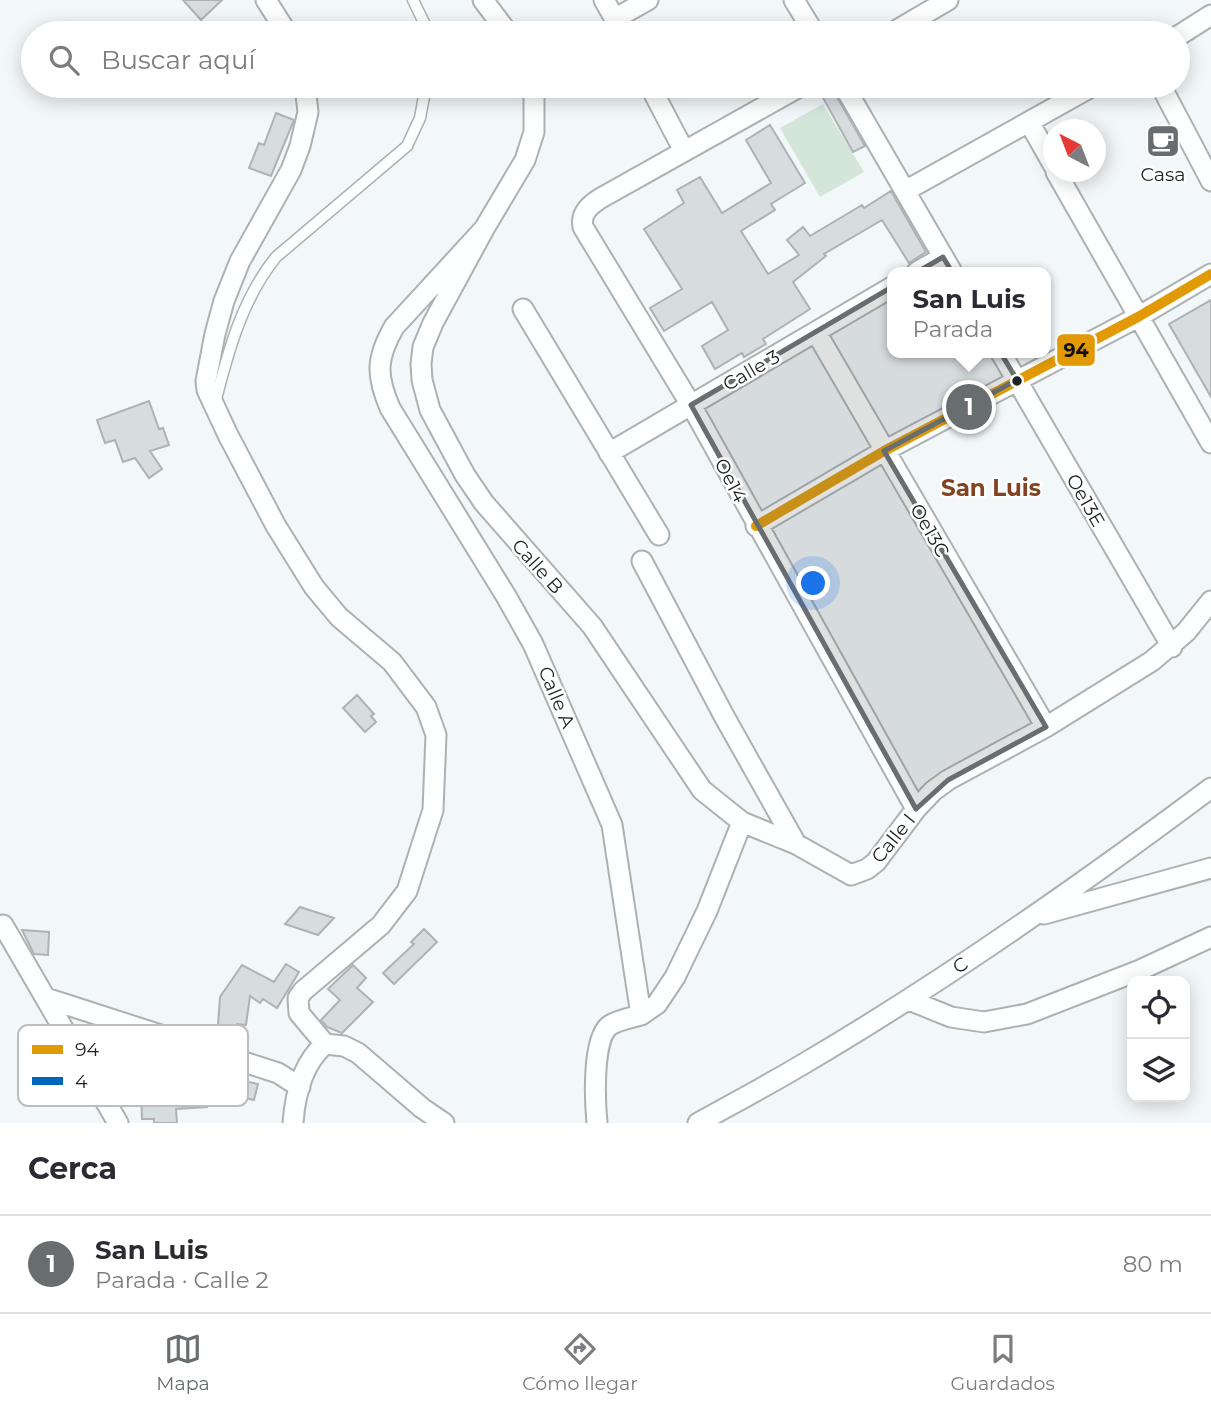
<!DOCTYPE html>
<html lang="es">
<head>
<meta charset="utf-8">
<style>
  :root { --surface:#fff; --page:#f7f7f7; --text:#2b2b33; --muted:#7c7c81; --line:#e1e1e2; --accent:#686d70 }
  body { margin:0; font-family:Montserrat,sans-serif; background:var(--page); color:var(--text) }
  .controls { position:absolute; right:21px; bottom:21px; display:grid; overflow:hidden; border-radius:14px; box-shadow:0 4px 18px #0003 }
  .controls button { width:63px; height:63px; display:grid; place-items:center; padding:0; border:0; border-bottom:2px solid var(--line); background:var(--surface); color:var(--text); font:35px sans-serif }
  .compass { position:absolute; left:1043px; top:119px; width:63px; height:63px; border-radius:50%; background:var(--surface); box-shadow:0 4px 18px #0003; rotate:318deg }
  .you { position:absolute; left:814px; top:584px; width:24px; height:24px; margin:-18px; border:5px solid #fff; border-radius:50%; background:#1a73e8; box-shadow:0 0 0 10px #1a73e833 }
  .badge { display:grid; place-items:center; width:46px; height:46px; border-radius:50%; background:var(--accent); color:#fff; font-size:23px; font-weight:700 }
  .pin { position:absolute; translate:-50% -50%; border:4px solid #fff; box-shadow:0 2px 7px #0006 }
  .popup { position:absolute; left:887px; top:267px; width:164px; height:91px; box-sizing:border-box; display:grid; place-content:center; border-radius:14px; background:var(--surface); filter:drop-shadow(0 2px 5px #0005); font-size:23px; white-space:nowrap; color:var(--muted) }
  .popup b { font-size:26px; color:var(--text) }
  .popup::after { content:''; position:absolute; left:50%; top:100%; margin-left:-14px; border:14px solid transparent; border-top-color:var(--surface) }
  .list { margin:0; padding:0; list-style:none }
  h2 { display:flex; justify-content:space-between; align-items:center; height:91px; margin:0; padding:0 28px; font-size:30px }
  h2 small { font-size:23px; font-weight:400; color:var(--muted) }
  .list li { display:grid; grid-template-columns:46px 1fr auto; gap:21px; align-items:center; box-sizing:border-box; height:98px; padding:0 28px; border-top:2px solid var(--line) }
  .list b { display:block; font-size:26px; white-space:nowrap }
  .list p { margin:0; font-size:23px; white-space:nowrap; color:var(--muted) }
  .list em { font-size:23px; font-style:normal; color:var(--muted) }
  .icon { flex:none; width:38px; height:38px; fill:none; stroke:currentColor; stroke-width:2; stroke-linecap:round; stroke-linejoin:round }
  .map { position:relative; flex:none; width:1211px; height:1123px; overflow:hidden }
  .search { position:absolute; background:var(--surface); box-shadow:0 4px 18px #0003; left:21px; right:21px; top:21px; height:77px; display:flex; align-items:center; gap:18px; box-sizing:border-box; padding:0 24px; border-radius:38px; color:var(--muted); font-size:26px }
  .sheet { height:189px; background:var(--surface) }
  nav { display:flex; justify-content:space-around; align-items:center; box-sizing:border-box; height:98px; border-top:2px solid var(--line); background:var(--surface); font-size:19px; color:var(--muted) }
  nav a { display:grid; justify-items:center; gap:4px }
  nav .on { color:var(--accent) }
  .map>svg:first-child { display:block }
  .green { fill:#d4e6d9 }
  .building { fill:#d7dcde; stroke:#aeb2b4; stroke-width:2 }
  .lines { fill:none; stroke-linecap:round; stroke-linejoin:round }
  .service-casing { stroke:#adb1b4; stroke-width:13 }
  .minor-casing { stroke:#adb1b4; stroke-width:23 }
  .service { stroke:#fdfefe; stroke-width:10 }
  .minor { stroke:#fdfefe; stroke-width:19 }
  .bus-1-casing { stroke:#fff; stroke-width:16 }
  .bus-1 { stroke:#e19904; stroke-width:10 }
  .marked { fill:#686d70; fill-opacity:0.2; stroke:#686d70; stroke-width:5; stroke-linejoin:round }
  .bus-dot { fill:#1e2225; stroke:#fff; stroke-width:2.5 }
  .labels { text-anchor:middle; stroke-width:5; stroke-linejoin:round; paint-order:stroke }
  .poi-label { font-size:19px; fill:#1e2225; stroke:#fff }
  .street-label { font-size:19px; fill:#1e2225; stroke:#fff }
  .quarter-label { font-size:23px; font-weight:bold; fill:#834220; stroke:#fff }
  .key { fill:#fff; stroke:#bcbdbe; stroke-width:2 }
  .key-label { font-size:19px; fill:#1e2225 }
  .line-badge { stroke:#fff; stroke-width:2.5 }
  .pale-badge-label { font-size:19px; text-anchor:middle; font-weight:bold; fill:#111 }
</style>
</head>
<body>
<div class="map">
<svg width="1211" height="1123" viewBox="0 0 1211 1123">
  <rect width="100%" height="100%" fill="#f2f7fa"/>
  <path class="green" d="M 823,104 L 864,172 L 820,197 L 780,128 Z"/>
  <path class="building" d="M 183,0 L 222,0 L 201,20 Z
    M 833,90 L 865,146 L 853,152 L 822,96 Z
    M 276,113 L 294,120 L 271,176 L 249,168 L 259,143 L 264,145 Z
    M 770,125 L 805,183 L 771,204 L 775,210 L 741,231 L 768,274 L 799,255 L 787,240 L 803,227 L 810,236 L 862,205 L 864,208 L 891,191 L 926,252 L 909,263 L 882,220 L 824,254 L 826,256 L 793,282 L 810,309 L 763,339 L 766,344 L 744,357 L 742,353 L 715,369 L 702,346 L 728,330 L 712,302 L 664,331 L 650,308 L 682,289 L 644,229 L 684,203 L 677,190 L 700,177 L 722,213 L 771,183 L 746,140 Z
    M 1211,300 L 1211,397 L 1169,324 Z
    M 149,401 L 159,429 L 163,428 L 169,445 L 150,451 L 162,469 L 149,478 L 135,458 L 123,462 L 115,440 L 105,443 L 97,420 Z
    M 357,695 L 374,714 L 371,716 L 376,722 L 365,732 L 343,708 Z
    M 300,907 L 334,918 L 318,935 L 285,924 Z
    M 424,929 L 437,942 L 394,984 L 383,973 L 414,944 L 411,942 Z
    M 22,930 L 49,932 L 48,955 L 34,954 Z
    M 286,964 L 299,972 L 277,1008 L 263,999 L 260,1003 L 250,996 L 246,1025 L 237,1024 L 237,1027 L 233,1027 L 230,1045 L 217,1040 L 220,997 L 242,965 L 274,982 Z
    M 353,965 L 366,978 L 357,988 L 373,1002 L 342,1033 L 327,1027 L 321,1020 L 340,1000 L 328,989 Z
    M 88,1025 L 148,1044 L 141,1045 L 143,1056 L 131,1058 L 134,1076 L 119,1078 L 117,1068 L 112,1069 L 110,1057 L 100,1059 L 99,1051 L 91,1052 Z
    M 215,1075 L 258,1084 L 254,1100 L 214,1091 Z
    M 162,1089 L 162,1093 L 207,1102 L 207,1107 L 176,1109 L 177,1123 L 154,1123 L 154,1119 L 142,1119 L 141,1090 Z"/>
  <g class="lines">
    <g class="service-casing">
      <path id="service" d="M 413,0 L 429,33
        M 215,403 C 228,352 242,299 276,257 L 407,146 L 420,118 L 426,86"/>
    </g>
    <g class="minor-casing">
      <path id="minor" d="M 266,0 L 287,33
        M 483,0 L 508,33
        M 604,0 L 623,33
        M 794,0 L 814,33
        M 616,18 L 648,0
        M 892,33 L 948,0
        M 1178,36 L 1211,15
        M 305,86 L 308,112 L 300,146 L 291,170 L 240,261 L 224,301 L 215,334 L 206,381 L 207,390 L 228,435 L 276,526 L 314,587 L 339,617 L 392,662 L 426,707 L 436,735 L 433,810 L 407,891 L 381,925 L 303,991 L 298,998 L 299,1013 L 325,1044
        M 532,86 L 534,94 L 534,132 L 525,160 L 484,229 L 433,323 L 423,347 L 421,364 L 422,380 L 430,410 L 465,475 L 484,503 L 592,626 L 702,790 L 742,822 L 796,844
        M 650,86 L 684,151
        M 801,86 L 601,198 C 590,205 580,213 583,227 L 691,405 L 916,809
        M 844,86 L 952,272
        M 1161,86 L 1211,181
        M 1029,122 L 1054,166
        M 1056,172 L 1211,443
        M 905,191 L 1093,86
        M 484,229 L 394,327 C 376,359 376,375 390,408 L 506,596 L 533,644 L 606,811 L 612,825 L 641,1015 L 657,1004 L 675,977 L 707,911 L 742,822
        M 917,272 L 943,257
        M 523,309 L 659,535
        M 816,332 L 1046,727
        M 1001,353 L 1172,647
        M 609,453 L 892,287
        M 756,526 L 884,451 L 1138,317 L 1211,274
        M 642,561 L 724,716 L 796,844 L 851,875 L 867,869 L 876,862 L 916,809 L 933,791 L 948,780 L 1046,727 L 1152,661 L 1186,632 L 1211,601
        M 1044,914 L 1211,868
        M 3,925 L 118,1123
        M 46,998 L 278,1073 L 300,1087
        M 909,1000 L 951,1017 L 984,1022 L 1027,1014 L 1140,970 L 1211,937
        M 293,1123 C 295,1095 303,1063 325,1044 L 344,1046 L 358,1053 L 422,1108 L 444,1123
        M 597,1123 C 595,1102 592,1040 609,1026 C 617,1020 631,1018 641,1015
        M 698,1123 C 734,1103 770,1084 805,1063 C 946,980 1080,886 1211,788"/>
    </g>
    <use href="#service" class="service"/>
    <use href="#minor" class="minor"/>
    <g class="bus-1-casing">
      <path id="bus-1" d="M 756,526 L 884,451 L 1138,317 L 1211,274"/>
    </g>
    <use href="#bus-1" class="bus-1"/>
  </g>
  <path class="marked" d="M 943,257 L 1017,380 L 884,451 L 1046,727 L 948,780 L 916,809 L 691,405 Z"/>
  <defs>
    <g id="cafe-square" transform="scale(1.75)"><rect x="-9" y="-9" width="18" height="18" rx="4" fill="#686d70" stroke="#fff"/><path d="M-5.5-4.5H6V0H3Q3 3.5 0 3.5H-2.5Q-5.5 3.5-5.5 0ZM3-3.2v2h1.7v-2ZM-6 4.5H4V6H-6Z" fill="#fff"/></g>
  </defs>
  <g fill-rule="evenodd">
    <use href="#cafe-square" x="1163" y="141"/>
  </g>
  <circle class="bus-dot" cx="1017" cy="381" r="6"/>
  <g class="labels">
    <g class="poi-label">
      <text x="1163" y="181">Casa</text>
    </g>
    <g class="street-label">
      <text transform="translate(751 370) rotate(-30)" y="7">Calle 3</text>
      <text transform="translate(731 480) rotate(62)" y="7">Oe14</text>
      <text transform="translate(1086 500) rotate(60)" y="7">Oe13E</text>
      <text transform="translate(930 530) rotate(60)" y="7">Oe13C</text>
      <text transform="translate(538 566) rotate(48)" y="7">Calle B</text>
      <text transform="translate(557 697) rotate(67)" y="7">Calle A</text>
      <text transform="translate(893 838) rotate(-51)" y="7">Calle I</text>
      <text transform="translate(960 965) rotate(-34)" y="7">C</text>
    </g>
    <g class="quarter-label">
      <text x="991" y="496">San Luis</text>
    </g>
  </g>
  <rect x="18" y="1025" width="230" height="81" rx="10" class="key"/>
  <rect x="32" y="1045" width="31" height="9" fill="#e19904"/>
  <rect x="32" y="1077" width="31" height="8" fill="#0065bd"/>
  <g class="key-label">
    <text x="75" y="1056">94</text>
    <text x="75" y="1088">4</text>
  </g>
  <rect class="line-badge" x="1056" y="333" width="40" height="34" rx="7" fill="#e19904"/>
  <g class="pale-badge-label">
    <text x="1076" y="357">94</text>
  </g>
</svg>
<div class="controls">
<button><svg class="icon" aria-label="locate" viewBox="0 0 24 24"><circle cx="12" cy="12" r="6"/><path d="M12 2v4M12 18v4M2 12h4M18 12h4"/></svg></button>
<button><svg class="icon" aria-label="layers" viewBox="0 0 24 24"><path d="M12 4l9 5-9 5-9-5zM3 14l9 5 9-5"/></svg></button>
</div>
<svg class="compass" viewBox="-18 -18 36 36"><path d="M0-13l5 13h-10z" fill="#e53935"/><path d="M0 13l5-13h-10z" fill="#7c7c81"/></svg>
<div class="you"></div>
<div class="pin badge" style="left:969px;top:407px">1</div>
<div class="popup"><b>San Luis</b>Parada</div>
<div class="search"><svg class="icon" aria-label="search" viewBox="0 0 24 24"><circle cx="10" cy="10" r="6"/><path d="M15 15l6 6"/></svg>Buscar aquí</div>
</div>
<section class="sheet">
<h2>Cerca<small></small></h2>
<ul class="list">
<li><span class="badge">1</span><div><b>San Luis</b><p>Parada · Calle 2</p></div><em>80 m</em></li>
</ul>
</section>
<nav>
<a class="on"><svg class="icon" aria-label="map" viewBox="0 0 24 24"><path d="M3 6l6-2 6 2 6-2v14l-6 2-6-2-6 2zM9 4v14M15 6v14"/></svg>Mapa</a>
<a><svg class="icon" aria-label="directions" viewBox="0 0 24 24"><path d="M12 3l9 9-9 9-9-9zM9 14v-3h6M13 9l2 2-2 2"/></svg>Cómo llegar</a>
<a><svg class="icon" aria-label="saved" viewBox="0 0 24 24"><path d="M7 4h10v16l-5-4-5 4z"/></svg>Guardados</a>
</nav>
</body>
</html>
